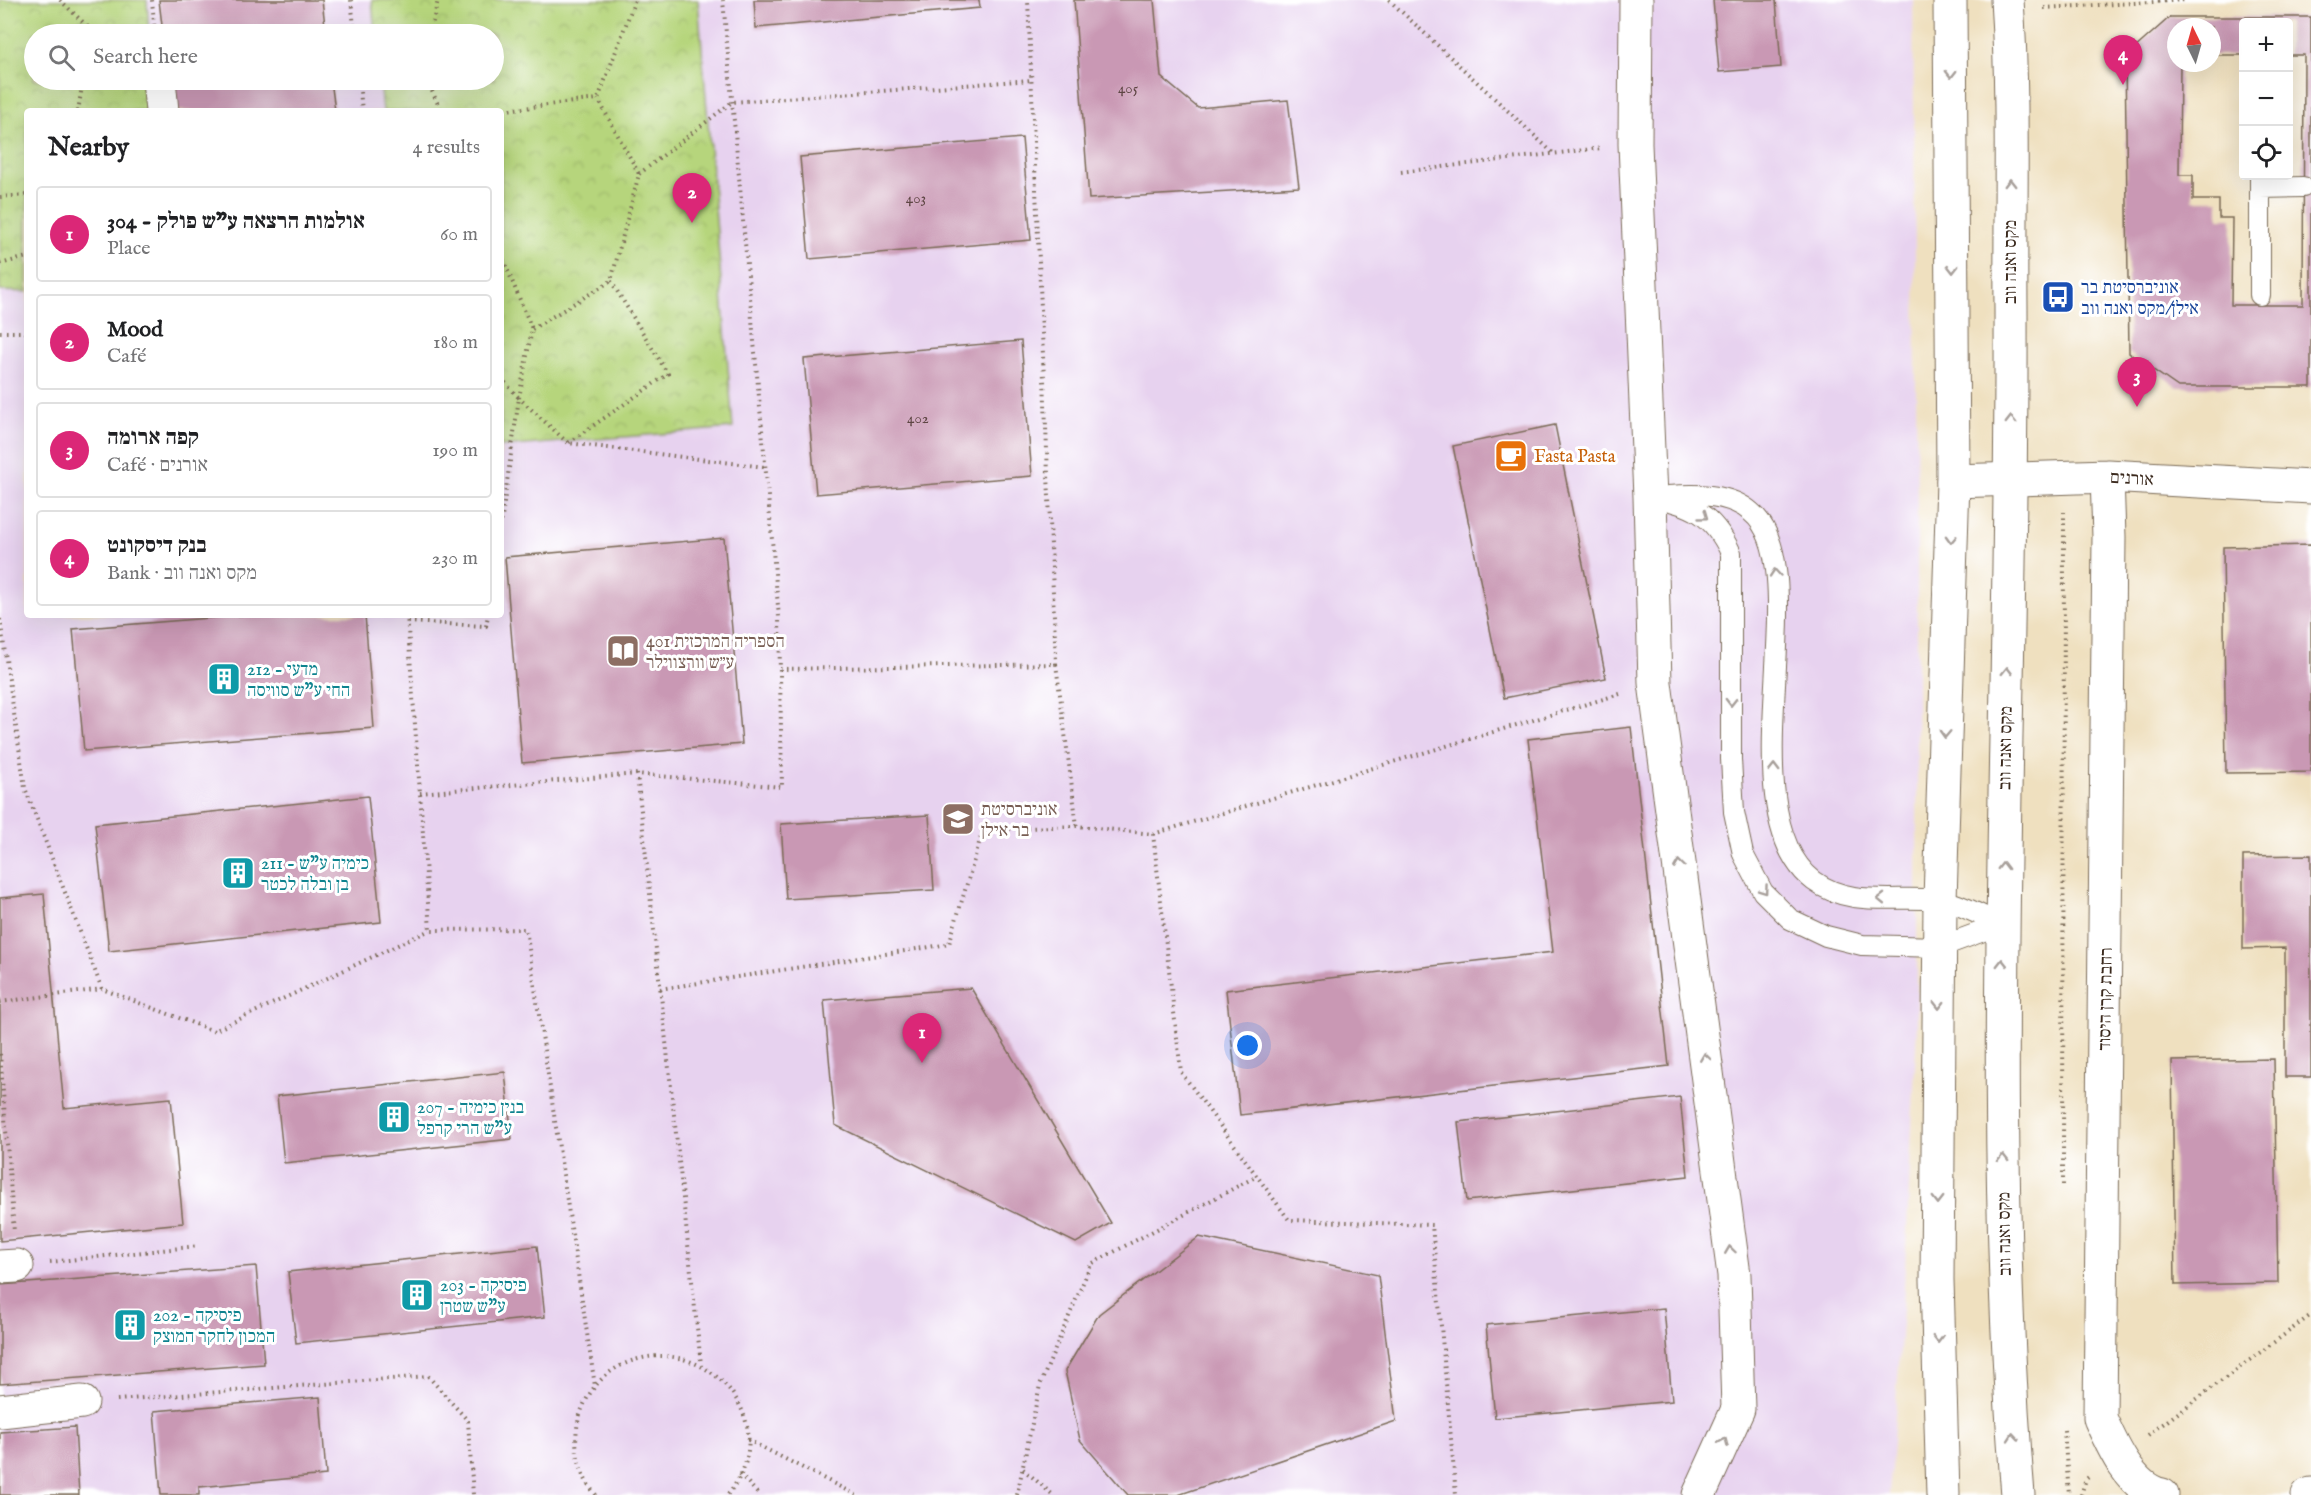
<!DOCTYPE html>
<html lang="en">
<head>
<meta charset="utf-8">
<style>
  :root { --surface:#fff; --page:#f2f2f2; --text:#202124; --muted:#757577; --line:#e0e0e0; --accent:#db2777 }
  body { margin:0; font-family:"IM FELL English","Frank Ruhl Libre",serif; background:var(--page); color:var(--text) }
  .controls { position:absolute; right:18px; top:18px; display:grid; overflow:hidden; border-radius:6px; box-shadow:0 6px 24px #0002 }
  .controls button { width:54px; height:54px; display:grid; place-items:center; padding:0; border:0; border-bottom:2px solid var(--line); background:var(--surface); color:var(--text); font:30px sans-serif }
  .compass { position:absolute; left:2167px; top:18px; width:54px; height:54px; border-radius:50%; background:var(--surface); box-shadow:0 6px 24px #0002; rotate:355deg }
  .you { position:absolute; left:1248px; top:1046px; width:21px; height:21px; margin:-15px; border:4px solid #fff; border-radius:50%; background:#1a73e8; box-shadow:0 0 0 9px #1a73e833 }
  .badge { display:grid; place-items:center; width:39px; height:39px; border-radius:50%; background:var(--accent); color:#fff; font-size:20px; font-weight:700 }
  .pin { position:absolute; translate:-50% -50px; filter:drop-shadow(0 2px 3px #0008) }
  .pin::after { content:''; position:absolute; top:32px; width:21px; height:18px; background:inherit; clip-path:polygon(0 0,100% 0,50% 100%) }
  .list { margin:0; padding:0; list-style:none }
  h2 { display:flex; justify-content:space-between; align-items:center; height:78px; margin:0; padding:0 24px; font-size:26px }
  h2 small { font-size:20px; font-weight:400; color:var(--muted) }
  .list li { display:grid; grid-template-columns:39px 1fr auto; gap:18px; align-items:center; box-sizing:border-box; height:96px; margin:0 12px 12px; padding:0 12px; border:2px solid var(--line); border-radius:6px }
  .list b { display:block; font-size:22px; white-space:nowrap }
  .list p { margin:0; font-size:20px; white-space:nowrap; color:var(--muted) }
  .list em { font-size:20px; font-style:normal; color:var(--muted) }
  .icon { flex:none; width:33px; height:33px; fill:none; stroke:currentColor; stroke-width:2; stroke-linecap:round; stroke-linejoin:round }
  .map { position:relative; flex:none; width:2311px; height:1495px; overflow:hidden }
  .search { position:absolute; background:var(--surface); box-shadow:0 6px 24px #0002; left:24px; top:24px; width:480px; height:66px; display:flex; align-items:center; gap:15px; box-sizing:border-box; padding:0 21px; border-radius:33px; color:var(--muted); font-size:22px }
  .panel { position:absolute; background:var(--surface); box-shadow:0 6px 24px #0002; left:24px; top:108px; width:480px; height:510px; border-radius:6px }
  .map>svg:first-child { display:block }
  .built { fill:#e7d2ef; fill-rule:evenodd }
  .park { fill:url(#park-crowns); stroke:#78804d; stroke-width:1.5 }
  .building { fill:#c998b4; fill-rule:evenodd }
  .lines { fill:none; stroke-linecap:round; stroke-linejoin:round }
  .service-casing { stroke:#7a6a56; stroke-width:22 }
  .minor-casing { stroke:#7a6a56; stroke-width:35 }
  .tertiary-casing { stroke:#7a6a56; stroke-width:35 }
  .path { stroke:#7a6a56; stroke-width:4; stroke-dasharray:1.5 4.5; stroke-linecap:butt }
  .service { stroke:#fff; stroke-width:20 }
  .minor { stroke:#fff; stroke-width:33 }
  .tertiary { stroke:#fff; stroke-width:33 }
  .oneway { stroke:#a79f9a }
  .labels { text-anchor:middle; stroke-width:6; stroke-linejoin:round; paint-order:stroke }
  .number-label { font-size:15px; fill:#5e4644 }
  .street-label { font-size:18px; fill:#3b2a1e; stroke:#fff }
  .transit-label { font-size:18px; fill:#164399; stroke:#fff; text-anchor:start }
  .food-label { font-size:18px; fill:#c56008; stroke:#fff; text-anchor:start }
  .education-label { font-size:18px; fill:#785e54; stroke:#fff; text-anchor:start }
  .culture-label { font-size:18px; fill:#0d838f; stroke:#fff; text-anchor:start }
</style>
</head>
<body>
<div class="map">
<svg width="2311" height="1495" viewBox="0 0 2311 1495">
  <defs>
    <pattern id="park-crowns" width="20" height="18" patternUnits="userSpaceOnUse" patternTransform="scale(1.5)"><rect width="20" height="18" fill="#b6d57c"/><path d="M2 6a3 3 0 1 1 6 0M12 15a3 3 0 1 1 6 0" fill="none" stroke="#9db76b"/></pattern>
  </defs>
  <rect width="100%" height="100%" fill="#fff"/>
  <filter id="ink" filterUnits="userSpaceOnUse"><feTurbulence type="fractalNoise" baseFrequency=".0167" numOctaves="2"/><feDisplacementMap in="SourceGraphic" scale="12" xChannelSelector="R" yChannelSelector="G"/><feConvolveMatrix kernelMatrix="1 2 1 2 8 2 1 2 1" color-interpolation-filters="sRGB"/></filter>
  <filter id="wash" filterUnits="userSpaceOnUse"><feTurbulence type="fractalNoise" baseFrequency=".008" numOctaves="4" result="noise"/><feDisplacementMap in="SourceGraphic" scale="24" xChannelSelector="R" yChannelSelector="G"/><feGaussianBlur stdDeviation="1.35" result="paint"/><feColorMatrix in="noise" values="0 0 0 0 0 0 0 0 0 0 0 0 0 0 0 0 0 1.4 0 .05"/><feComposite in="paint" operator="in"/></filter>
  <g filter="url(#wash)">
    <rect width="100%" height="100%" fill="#efe0bf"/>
    <path class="built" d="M 0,0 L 1913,0 L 1917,522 L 1917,1024 L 1903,1309 L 1889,1495 L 0,1495 ZM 34,34 L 494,34 L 494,80 L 34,80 ZM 27,111 L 501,111 L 501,615 L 27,615 Z"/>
    <path class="park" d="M 0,0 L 147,0 L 149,34 L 34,34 L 34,80 L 152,80 L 153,111 L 27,111 L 27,292 L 0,291 Z
      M 372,0 L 698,0 L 733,428 L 501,447 L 501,111 L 383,111 L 380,80 L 494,80 L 494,34 L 375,34 Z"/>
    <g id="blocks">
      <path class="building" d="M 159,0 L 322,0 L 326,34 L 163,34 Z
        M 754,0 L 979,0 L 980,8 L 756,28 Z
        M 1074,0 L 1154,0 L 1161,77 L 1198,108 L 1288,100 L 1299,187 L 1089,199 Z
        M 1713,0 L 1776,0 L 1781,67 L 1719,72 Z
        M 2170,17 L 2311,17 L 2311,387 L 2178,387 L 2129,353 L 2125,57 ZM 2244,22 L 2288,22 L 2288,55 L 2304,55 L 2303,305 L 2231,305 L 2232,218 L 2219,218 L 2219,200 L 2193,200 L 2193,175 L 2179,175 L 2180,63 L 2176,63 L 2176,27 L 2212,27 L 2212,55 L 2244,55 Z
        M 168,80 L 331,80 L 335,111 L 172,111 Z
        M 1022,138 L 1031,240 L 809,259 L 800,157 Z
        M 1021,341 L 1032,476 L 816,494 L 804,359 Z
        M 1555,425 L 1606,678 L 1504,698 L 1453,446 Z
        M 724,538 L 742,744 L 522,763 L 505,557 Z
        M 2311,545 L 2311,772 L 2226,773 L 2223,547 Z
        M 247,615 L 365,615 L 374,728 L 84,751 L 73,629 Z
        M 1631,727 L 1669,1066 L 1240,1115 L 1226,990 L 1553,952 L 1528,739 Z
        M 368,796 L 381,922 L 109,951 L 95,824 Z
        M 929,815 L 934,890 L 786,899 L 781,824 Z
        M 2311,855 L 2311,1077 L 2285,1077 L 2285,948 L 2243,949 L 2243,856 Z
        M 44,894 L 64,1108 L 171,1098 L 183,1223 L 0,1241 L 0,898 Z
        M 971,988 L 1111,1223 L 1076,1243 L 835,1125 L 824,1000 Z
        M 2274,1059 L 2278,1283 L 2175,1285 L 2172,1061 Z
        M 505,1072 L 512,1139 L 284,1163 L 277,1096 Z
        M 1680,1097 L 1688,1176 L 1467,1201 L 1458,1122 Z
        M 1199,1237 L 1378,1275 L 1396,1421 L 1178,1495 L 1128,1495 L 1080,1440 L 1065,1371 L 1099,1314 Z
        M 537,1246 L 545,1317 L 296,1343 L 288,1272 Z
        M 256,1266 L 264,1364 L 0,1384 L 0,1285 Z
        M 1664,1308 L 1672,1401 L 1495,1418 L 1486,1325 Z
        M 320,1397 L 326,1475 L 199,1487 L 199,1495 L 161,1495 L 154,1411 Z
        M 75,1427 L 79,1495 L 0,1495 L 0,1432 Z"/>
    </g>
  </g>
  <g filter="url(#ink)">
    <use href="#blocks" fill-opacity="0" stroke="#7a6a56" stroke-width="1.5"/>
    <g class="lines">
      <g class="service-casing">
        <path id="service" d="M 2260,188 L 2303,187
          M 2260,295 L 2260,176
          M 1668,496 C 1696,494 1729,493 1751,512 C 1820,567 1724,813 1814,881 C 1850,908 1897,895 1938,900 C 1959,902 1982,917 2002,924
          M 1650,497 C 1691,503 1713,514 1731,553 L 1731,759 L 1734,812 L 1743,854 L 1763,892 L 1790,919 L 1826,936 L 1862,945 L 1940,947 L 2002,924"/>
      </g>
      <g class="minor-casing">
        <path id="minor" d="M 1636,0 L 1635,144 L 1650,497 L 1655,683 L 1734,1275 L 1738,1409 L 1699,1495
          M 159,80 L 162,111
          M 2107,476 L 2109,537 L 2100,1418 C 2112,1445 2131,1489 2162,1495
          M 1953,481 L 2107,476 L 2311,487
          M 0,1267 L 17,1266
          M 0,1411 L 82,1402
          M 2308,1495 L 2311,1494"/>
      </g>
      <g class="tertiary-casing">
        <path id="tertiary" d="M 2007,0 C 2014,102 2010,206 2011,308 C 2013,704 1986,1100 2018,1495
          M 1943,1495 L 1937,1280 L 1940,900 L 1953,481 L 1950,0"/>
      </g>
      <path class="path" d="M 60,0 L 87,26 L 87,34
        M 152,0 L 155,34
        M 351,0 L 355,34
        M 1389,0 L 1553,153
        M 2044,8 L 2187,0
        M 430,34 L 438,0
        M 359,80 L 362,111
        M 427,80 L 441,111
        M 78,111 L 83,80
        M 498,111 L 598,99 L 635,0
        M 1401,172 L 1601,148
        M 639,174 L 732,102 L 1031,80
        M 0,197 L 27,195
        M 501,254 L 532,329 L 519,398 L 568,443
        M 0,264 L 27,257
        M 611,281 L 668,374 L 568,443 L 765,467
        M 532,329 L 611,281 L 639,174 L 598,99
        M 0,332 L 27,332
        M 501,378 L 519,398 L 501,524
        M 407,615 L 430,930 L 526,929 L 595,1386
        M 0,619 L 25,788 L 102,989 L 214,1031 L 430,930
        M 408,622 L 486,626 L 488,615
        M 1056,664 L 1077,826
        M 780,669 L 1056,664 L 1028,0
        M 637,774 L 701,1364
        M 420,793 L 637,774 L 782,787 L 779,617 L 723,0
        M 1153,834 L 1620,694
        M 660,989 L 949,944 L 983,830 L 1077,826 L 1153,834 L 1181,1072 L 1289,1220 L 1432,1225 L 1456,1495
        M 0,1002 L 102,989
        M 0,1054 L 14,1232
        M 2063,1185 L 2064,512
        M 50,1262 L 199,1246
        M 117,1400 L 428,1376 L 468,1421 L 473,1495
        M 2064,1430 L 2069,1495
        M 2148,1435 L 2311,1315
        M 748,1440 L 856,1495
        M 1023,1469 L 1053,1495
        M 740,1474 L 759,1495
        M 596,1495 C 578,1474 572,1445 579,1418 C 585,1396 600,1376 620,1366 C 703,1324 790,1424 727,1495
        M 1017,1495 L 1040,1385 L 1091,1264 L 1257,1176
        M 2081,1495 L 2086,1479 L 2090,1476"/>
      <use href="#service" class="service"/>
      <use href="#minor" class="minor"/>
      <use href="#tertiary" class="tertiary"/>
    </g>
    <defs><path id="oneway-chevron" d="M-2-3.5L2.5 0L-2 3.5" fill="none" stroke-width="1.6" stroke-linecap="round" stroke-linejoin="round" transform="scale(1.5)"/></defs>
    <g class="oneway">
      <use href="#oneway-chevron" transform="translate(1951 74) rotate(90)"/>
      <use href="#oneway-chevron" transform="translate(2010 183) rotate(-90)"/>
      <use href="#oneway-chevron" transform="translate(1953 269) rotate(90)"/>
      <use href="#oneway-chevron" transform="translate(2011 420) rotate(-90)"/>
      <use href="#oneway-chevron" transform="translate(1704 516) rotate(36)"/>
      <use href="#oneway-chevron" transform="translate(1951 539) rotate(92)"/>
      <use href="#oneway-chevron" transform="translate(1775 573) rotate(-95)"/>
      <use href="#oneway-chevron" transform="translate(2007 671) rotate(-89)"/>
      <use href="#oneway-chevron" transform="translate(1731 702) rotate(91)"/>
      <use href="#oneway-chevron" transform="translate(1945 734) rotate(92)"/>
      <use href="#oneway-chevron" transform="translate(1774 768) rotate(-89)"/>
      <use href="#oneway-chevron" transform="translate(1679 864) rotate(-98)"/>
      <use href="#oneway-chevron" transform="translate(2003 866) rotate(-89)"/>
      <use href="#oneway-chevron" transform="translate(1764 890) rotate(55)"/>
      <use href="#oneway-chevron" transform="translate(1881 899) rotate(-179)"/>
      <use href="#oneway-chevron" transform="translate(2002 963) rotate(-90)"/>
      <use href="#oneway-chevron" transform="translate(1939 1005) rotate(90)"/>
      <use href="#oneway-chevron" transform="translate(1705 1057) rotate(-98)"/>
      <use href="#oneway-chevron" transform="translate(2003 1158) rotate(-90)"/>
      <use href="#oneway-chevron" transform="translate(1938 1200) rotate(90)"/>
      <use href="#oneway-chevron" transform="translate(1730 1250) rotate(-98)"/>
      <use href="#oneway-chevron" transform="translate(1938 1339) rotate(89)"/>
      <use href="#oneway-chevron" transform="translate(2013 1437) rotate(-95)"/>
      <use href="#oneway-chevron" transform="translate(1724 1442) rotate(-67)"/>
    </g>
  </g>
  <defs>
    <g id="bus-square" transform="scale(1.725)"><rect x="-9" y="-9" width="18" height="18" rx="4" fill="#1a4fb4" stroke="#fff"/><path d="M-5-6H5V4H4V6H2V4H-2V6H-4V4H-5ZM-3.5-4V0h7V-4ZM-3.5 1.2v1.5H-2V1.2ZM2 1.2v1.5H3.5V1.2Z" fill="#fff"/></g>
    <g id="cafe-square" transform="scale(1.725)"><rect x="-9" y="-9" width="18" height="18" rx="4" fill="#e8710a" stroke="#fff"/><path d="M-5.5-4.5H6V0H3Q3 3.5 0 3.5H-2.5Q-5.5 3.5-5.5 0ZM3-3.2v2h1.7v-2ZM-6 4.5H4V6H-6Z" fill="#fff"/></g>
    <g id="library-square" transform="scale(1.725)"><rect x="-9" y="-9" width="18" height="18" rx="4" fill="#8d6e63" stroke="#fff"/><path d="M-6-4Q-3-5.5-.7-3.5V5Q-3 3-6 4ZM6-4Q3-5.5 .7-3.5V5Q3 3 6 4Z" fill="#fff"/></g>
    <g id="building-square" transform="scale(1.725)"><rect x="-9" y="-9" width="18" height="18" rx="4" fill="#0f9aa8" stroke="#fff"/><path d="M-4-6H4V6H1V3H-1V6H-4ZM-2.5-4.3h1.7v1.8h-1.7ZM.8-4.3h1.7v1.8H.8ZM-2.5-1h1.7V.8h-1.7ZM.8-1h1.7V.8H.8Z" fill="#fff"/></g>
    <g id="university-square" transform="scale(1.725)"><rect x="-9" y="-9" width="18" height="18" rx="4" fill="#8d6e63" stroke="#fff"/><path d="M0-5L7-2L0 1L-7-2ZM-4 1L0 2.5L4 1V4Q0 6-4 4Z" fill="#fff"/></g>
  </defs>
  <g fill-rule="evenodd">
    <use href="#bus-square" x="2058" y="297"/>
    <use href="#cafe-square" x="1511" y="456"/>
    <use href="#library-square" x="623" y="651"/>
    <use href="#building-square" x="224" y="679"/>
    <use href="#university-square" x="958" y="819"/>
    <use href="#building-square" x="238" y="873"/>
    <use href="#building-square" x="394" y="1117"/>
    <use href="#building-square" x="417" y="1295"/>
    <use href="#building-square" x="130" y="1325"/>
  </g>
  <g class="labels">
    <g class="number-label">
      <text x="1128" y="93">405</text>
      <text x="916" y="203">403</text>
      <text x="918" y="423">402</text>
    </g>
    <g class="street-label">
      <text transform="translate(2010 262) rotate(-90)" y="6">מקס ואנה ווב</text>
      <text transform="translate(2132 478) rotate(3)" y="6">אורנים</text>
      <text transform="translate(2005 748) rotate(-89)" y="6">מקס ואנה ווב</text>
      <text transform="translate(2105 999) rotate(-89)" y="6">רחבת קרן היסוד</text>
      <text transform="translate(2004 1234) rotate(-91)" y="6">מקס ואנה ווב</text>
    </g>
    <g class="transit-label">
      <text x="2081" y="293">אוניברסיטת בר<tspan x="2081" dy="21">אילן/מקס ואנה ווב</tspan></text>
    </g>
    <g class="food-label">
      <text x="1534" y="462">Fasta Pasta</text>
    </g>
    <g class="education-label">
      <text x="646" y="647">401 הספריה המרכזית<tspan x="646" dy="21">ע״ש וורצווילר</tspan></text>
      <text x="981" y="815">אוניברסיטת<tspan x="981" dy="21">בר אילן</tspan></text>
    </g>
    <g class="culture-label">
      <text x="247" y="675">212 - מדעי<tspan x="247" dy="21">החי ע"ש סוויסה</tspan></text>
      <text x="261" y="869">211 - כימיה ע"ש<tspan x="261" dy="21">בן ובלה לכטר</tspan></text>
      <text x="417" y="1113">207 - בנין כימיה<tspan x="417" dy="21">ע"ש הרי קרפל</tspan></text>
      <text x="440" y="1291">203 - פיסיקה<tspan x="440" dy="21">ע"ש שטרן</tspan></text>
      <text x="153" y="1321">202 - פיסיקה<tspan x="153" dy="21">המכון לחקר המוצק</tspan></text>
    </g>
  </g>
</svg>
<div class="controls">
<button>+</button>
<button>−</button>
<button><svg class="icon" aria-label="locate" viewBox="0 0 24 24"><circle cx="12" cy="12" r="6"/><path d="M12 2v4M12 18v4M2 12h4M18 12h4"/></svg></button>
</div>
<svg class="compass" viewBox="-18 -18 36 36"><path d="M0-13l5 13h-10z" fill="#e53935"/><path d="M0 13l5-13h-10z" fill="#757577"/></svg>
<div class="you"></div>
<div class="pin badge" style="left:922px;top:1063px">1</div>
<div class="pin badge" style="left:692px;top:223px">2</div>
<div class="pin badge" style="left:2137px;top:407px">3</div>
<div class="pin badge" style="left:2123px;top:85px">4</div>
<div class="search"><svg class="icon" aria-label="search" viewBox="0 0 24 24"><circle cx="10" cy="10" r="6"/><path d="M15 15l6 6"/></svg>Search here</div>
<section class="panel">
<h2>Nearby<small>4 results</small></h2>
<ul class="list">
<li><span class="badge">1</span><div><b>304 - אולמות הרצאה ע&quot;ש פולק</b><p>Place</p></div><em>60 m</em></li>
<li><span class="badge">2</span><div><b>Mood</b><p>Café</p></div><em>180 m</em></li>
<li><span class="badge">3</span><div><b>קפה ארומה</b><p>Café · אורנים</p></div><em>190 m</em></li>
<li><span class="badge">4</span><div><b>בנק דיסקונט</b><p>Bank · מקס ואנה ווב</p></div><em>230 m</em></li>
</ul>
</section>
</div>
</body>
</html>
